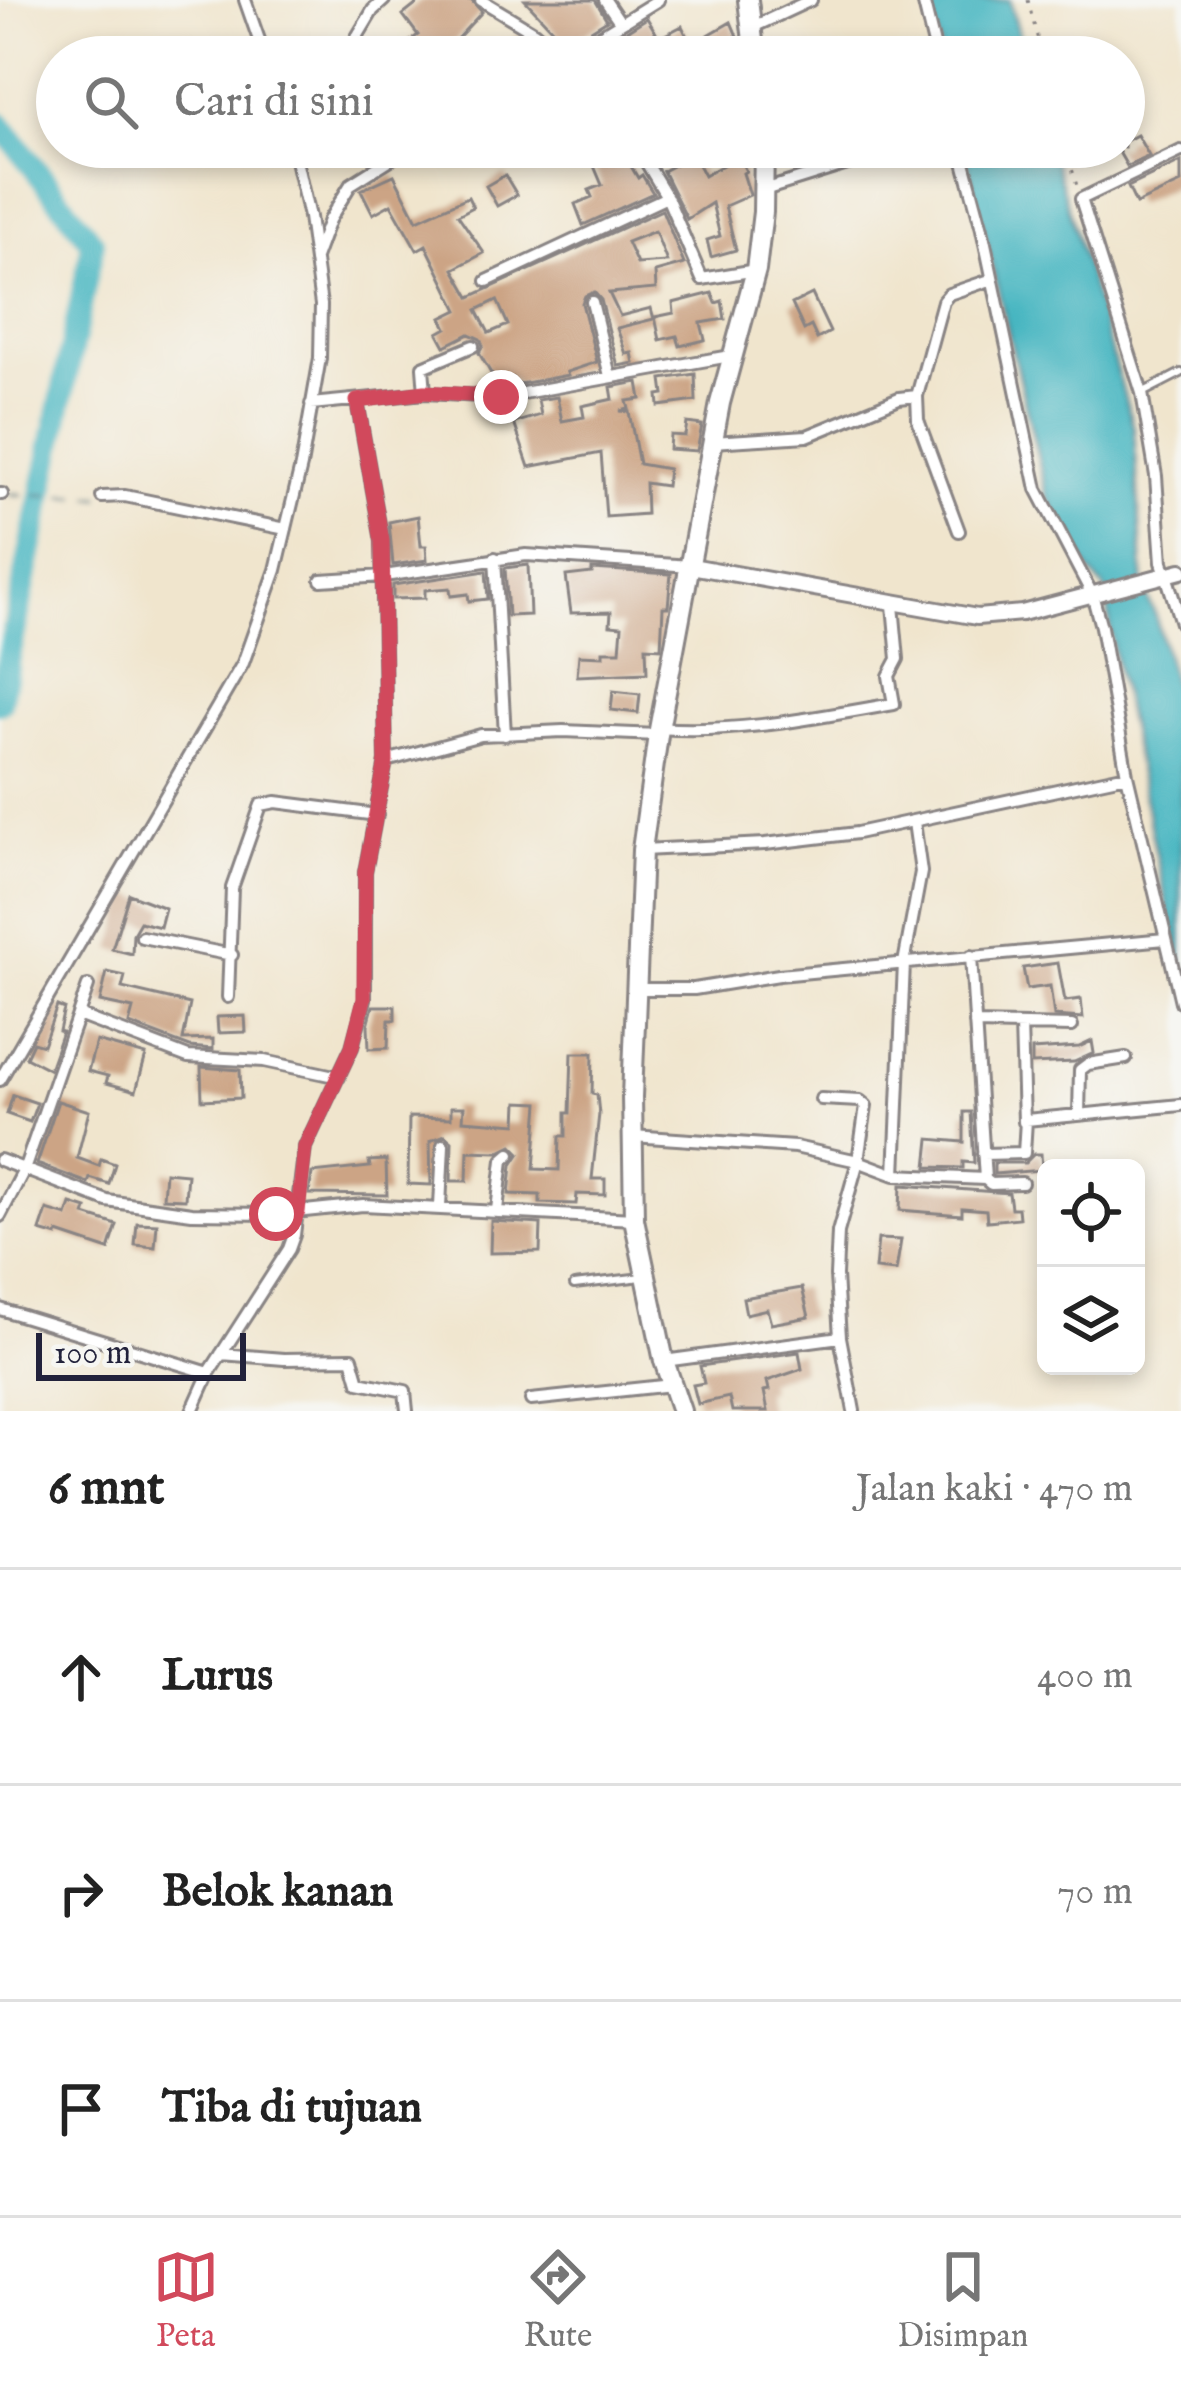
<!DOCTYPE html>
<html lang="id">
<head>
<meta charset="utf-8">
<style>
  :root { --surface:#fff; --page:#f2f2f2; --text:#222; --muted:#767676; --line:#e0e0e0; --accent:#d1495b }
  body { margin:0; font-family:"IM FELL English",serif; background:var(--page); color:var(--text) }
  .controls { position:absolute; right:36px; bottom:36px; display:grid; overflow:hidden; border-radius:18px; box-shadow:0 6px 18px #0003 }
  .controls button { width:108px; height:108px; display:grid; place-items:center; padding:0; border:0; border-bottom:3px solid var(--line); background:var(--surface); color:var(--text); font:60px sans-serif }
  .scale { position:absolute; left:36px; bottom:30px; width:210px; box-sizing:border-box; padding-left:12px; border:6px solid #22223b; border-top:0; font-size:33px; line-height:42px; white-space:nowrap; color:#22223b; -webkit-text-stroke:9px #f6f6f2; paint-order:stroke }
  .stop { position:absolute; width:36px; height:36px; margin:-27px; border:9px solid #d1495b; border-radius:50%; background:#fff }
  .stop.end { background:#d1495b; border-color:#fff; box-shadow:0 3px 12px #0008 }
  .list { margin:0; padding:0; list-style:none }
  h2 { display:flex; justify-content:space-between; align-items:center; height:156px; margin:0; padding:0 48px; font-size:51px }
  h2 small { font-size:39px; font-weight:400; color:var(--muted) }
  .list li { display:grid; grid-template-columns:78px 1fr auto; gap:36px; align-items:center; box-sizing:border-box; height:216px; padding:0 48px; border-top:3px solid var(--line) }
  .list b { display:block; font-size:45px; white-space:nowrap }
  .list em { font-size:39px; font-style:normal; color:var(--muted) }
  .icon { flex:none; width:66px; height:66px; fill:none; stroke:currentColor; stroke-width:2; stroke-linecap:round; stroke-linejoin:round }
  .map { position:relative; flex:none; width:1181px; height:1411px; overflow:hidden }
  .search { position:absolute; background:var(--surface); box-shadow:0 6px 18px #0003; left:36px; right:36px; top:36px; height:132px; display:flex; align-items:center; gap:30px; box-sizing:border-box; padding:0 42px; border-radius:66px; color:var(--muted); font-size:45px }
  .sheet { height:804px; background:var(--surface) }
  nav { display:flex; justify-content:space-around; align-items:center; box-sizing:border-box; height:168px; border-top:3px solid var(--line); background:var(--surface); font-size:33px; color:var(--muted) }
  nav a { display:grid; justify-items:center; gap:6px }
  nav .on { color:var(--accent) }
  .map>svg:first-child { display:block }
  .water { fill:#47b6c1; stroke:#346c7e; stroke-width:3 }
  .lines { fill:none; stroke-linecap:round; stroke-linejoin:round }
  .stream { stroke:#47b6c1; stroke-width:4.5 }
  .river { stroke:#47b6c1; stroke-width:24 }
  .ferry { stroke:#315d71; stroke-width:3; stroke-dasharray:15 12; stroke-linecap:butt }
  .building { fill:#cca485; fill-rule:evenodd }
  .service-casing { stroke:#898484; stroke-width:12 }
  .minor-casing { stroke:#898484; stroke-width:16 }
  .tertiary-casing { stroke:#898484; stroke-width:20 }
  .primary-casing { stroke:#898484; stroke-width:24 }
  .path { stroke:#898484; stroke-width:3; stroke-dasharray:3 9; stroke-linecap:butt }
  .service { stroke:#fff; stroke-width:6 }
  .minor { stroke:#fff; stroke-width:10 }
  .tertiary { stroke:#fff; stroke-width:14 }
  .primary { stroke:#fff; stroke-width:18 }
  .route { stroke:#d1495b; stroke-width:15 }
</style>
</head>
<body>
<div class="map">
<svg width="1181" height="1411" viewBox="0 0 1181 1411">
  <rect width="100%" height="100%" fill="#f6f6f2"/>
  <filter id="ink" filterUnits="userSpaceOnUse"><feTurbulence type="fractalNoise" baseFrequency=".00833" numOctaves="2"/><feDisplacementMap in="SourceGraphic" scale="24" xChannelSelector="R" yChannelSelector="G"/><feConvolveMatrix kernelMatrix="1 2 1 2 8 2 1 2 1" color-interpolation-filters="sRGB"/></filter>
  <filter id="wash" filterUnits="userSpaceOnUse"><feTurbulence type="fractalNoise" baseFrequency=".004" numOctaves="4" result="noise"/><feDisplacementMap in="SourceGraphic" scale="48" xChannelSelector="R" yChannelSelector="G"/><feGaussianBlur stdDeviation="2.7" result="paint"/><feColorMatrix in="noise" values="0 0 0 0 0 0 0 0 0 0 0 0 0 0 0 0 0 1.4 0 .05"/><feComposite in="paint" operator="in"/></filter>
  <g filter="url(#wash)">
    <rect width="100%" height="100%" fill="#f0e5cd"/>
    <path class="water" d="M 929,0 L 1010,0 L 1025,57 L 942,57 Z
      M 964,147 L 1050,147 L 1134,428 L 1144,589 L 1155,614 L 1181,715 L 1181,973 L 1113,649 L 1106,591 L 1089,570 L 1047,496 Z"/>
    <g class="lines">
      <path class="stream" d="M 1179,580 L 1181,580
        M 1144,589 L 1157,586"/>
      <path class="river" d="M 0,124 L 93,243 L 0,702"/>
      <path class="ferry" d="M 8,494 L 101,497"/>
    </g>
    <g id="blocks">
      <path class="building" d="M 422,0 L 471,0 L 482,12 L 452,44 L 449,41 L 434,54 L 429,48 L 416,57 L 406,44 L 418,35 L 403,15 Z
        M 525,0 L 595,0 L 607,20 L 567,45 Z
        M 647,18 L 659,38 L 682,26 L 691,45 L 731,22 L 739,41 L 703,57 L 585,57 Z
        M 518,34 L 545,57 L 477,57 L 497,44 L 502,50 Z
        M 1137,135 L 1149,156 L 1127,166 L 1116,147 L 1124,147 L 1124,142 Z
        M 586,147 L 610,147 L 615,157 L 623,153 L 638,178 L 642,175 L 653,193 L 583,225 L 575,204 L 592,197 L 589,190 L 602,185 Z
        M 714,147 L 733,147 L 746,171 L 743,173 L 750,195 L 725,206 L 736,250 L 711,257 L 707,240 L 720,236 L 712,203 L 687,219 L 663,171 L 693,155 L 704,176 L 723,165 Z
        M 1181,162 L 1181,183 L 1136,204 L 1128,187 Z
        M 394,175 L 417,220 L 468,197 L 473,207 L 458,215 L 484,253 L 454,269 L 470,297 L 662,210 L 684,264 L 655,272 L 656,289 L 609,293 L 620,316 L 651,308 L 654,319 L 617,328 L 626,354 L 632,353 L 634,363 L 618,366 L 601,300 L 594,292 L 585,296 L 582,303 L 597,362 L 567,372 L 568,375 L 515,385 L 513,378 L 499,387 L 479,353 L 483,346 L 480,339 L 469,334 L 445,346 L 438,333 L 447,328 L 442,318 L 458,310 L 426,245 L 417,250 L 391,204 L 373,214 L 361,190 ZM 655,231 L 667,262 L 637,264 L 627,242 ZM 497,300 L 508,325 L 489,333 L 477,310 Z
        M 505,175 L 517,195 L 497,206 L 486,186 Z
        M 712,293 L 716,303 L 722,301 L 725,319 L 701,323 L 705,340 L 680,346 L 677,336 L 660,340 L 655,317 L 674,313 L 673,303 Z
        M 812,294 L 830,332 L 817,339 L 811,326 L 804,330 L 792,304 Z
        M 695,374 L 696,401 L 659,406 L 658,395 L 664,394 L 662,379 Z
        M 638,382 L 641,399 L 627,401 L 629,409 L 620,411 L 629,412 L 639,464 L 668,469 L 666,486 L 645,483 L 646,514 L 606,517 L 601,453 L 529,467 L 514,423 L 541,415 L 538,400 L 557,397 L 562,421 L 584,417 L 582,406 L 613,399 L 611,387 Z
        M 687,423 L 702,425 L 697,451 L 669,449 L 670,435 L 685,436 Z
        M 418,516 L 421,546 L 426,546 L 427,560 L 393,565 L 389,522 Z
        M 528,565 L 530,615 L 508,616 L 505,568 Z
        M 592,569 L 671,574 L 668,607 L 663,607 L 661,648 L 646,647 L 647,673 L 577,676 L 579,655 L 603,656 L 603,651 L 620,651 L 622,626 L 610,625 L 611,612 L 571,613 L 566,576 L 592,573 Z
        M 486,571 L 488,599 L 469,601 L 468,594 L 451,596 L 450,588 L 425,590 L 425,598 L 393,599 L 393,585 Z
        M 613,691 L 640,694 L 638,713 L 611,710 Z
        M 129,894 L 165,908 L 160,927 L 140,922 L 133,934 L 132,954 L 112,949 Z
        M 1058,963 L 1065,1001 L 1081,999 L 1083,1018 L 1054,1016 L 1050,986 L 1027,989 L 1023,968 Z
        M 107,972 L 125,976 L 122,988 L 190,1004 L 183,1040 L 213,1039 L 213,1049 L 190,1047 L 129,1024 L 133,1009 L 100,1002 Z
        M 57,1006 L 64,1009 L 59,1031 L 62,1032 L 49,1069 L 26,1057 L 33,1042 L 43,1045 Z
        M 373,1006 L 395,1006 L 395,1020 L 389,1020 L 388,1048 L 369,1049 L 368,1025 Z
        M 245,1016 L 246,1032 L 218,1033 L 217,1017 Z
        M 96,1041 L 146,1055 L 136,1091 L 106,1083 L 108,1076 L 88,1071 Z
        M 1092,1041 L 1094,1053 L 1074,1062 L 1032,1064 L 1032,1050 L 1079,1047 Z
        M 572,1053 L 593,1053 L 592,1094 L 597,1095 L 599,1114 L 592,1179 L 605,1179 L 605,1195 L 577,1194 L 576,1204 L 540,1203 L 540,1195 L 509,1194 L 512,1165 L 520,1153 L 512,1145 L 498,1152 L 468,1151 L 467,1181 L 451,1181 L 452,1141 L 445,1135 L 430,1141 L 431,1185 L 408,1184 L 409,1117 L 451,1118 L 451,1107 L 464,1107 L 463,1120 L 517,1124 L 518,1102 L 539,1103 L 534,1169 L 559,1170 L 560,1136 L 566,1136 L 566,1113 L 570,1113 Z
        M 201,1067 L 240,1070 L 241,1098 L 202,1100 Z
        M 13,1095 L 37,1103 L 30,1122 L 7,1114 Z
        M 58,1101 L 89,1111 L 77,1158 L 99,1166 L 101,1159 L 115,1164 L 109,1184 L 90,1178 L 88,1183 L 37,1164 Z
        M 964,1112 L 971,1112 L 974,1163 L 963,1162 L 963,1168 L 927,1167 L 930,1139 L 964,1142 Z
        M 1034,1154 L 1041,1154 L 1042,1170 L 994,1174 L 994,1163 L 1025,1163 Z
        M 386,1160 L 387,1195 L 309,1194 L 312,1173 L 370,1167 L 369,1161 Z
        M 165,1172 L 187,1174 L 185,1199 L 163,1198 Z
        M 901,1185 L 1009,1193 L 1011,1208 L 1018,1208 L 1019,1218 L 987,1221 L 986,1210 L 962,1208 L 962,1215 L 900,1210 Z
        M 71,1204 L 87,1209 L 85,1215 L 117,1225 L 109,1250 L 58,1233 L 57,1236 L 40,1231 L 47,1210 L 67,1216 Z
        M 491,1221 L 541,1224 L 540,1252 L 490,1253 Z
        M 137,1223 L 157,1224 L 155,1247 L 135,1245 Z
        M 878,1239 L 901,1240 L 896,1271 L 875,1269 Z
        M 802,1288 L 809,1317 L 771,1324 L 767,1309 L 746,1314 L 743,1298 Z
        M 799,1352 L 802,1369 L 767,1381 L 769,1390 L 764,1391 L 768,1411 L 732,1411 L 729,1397 L 698,1404 L 693,1385 L 704,1383 L 700,1366 Z"/>
    </g>
  </g>
  <g filter="url(#ink)">
    <use href="#blocks" fill-opacity="0" stroke="#898484" stroke-width="3"/>
    <g class="lines">
      <g class="service-casing">
        <path id="service" d="M 1142,393 L 1181,373
          M 574,1285 L 642,1277"/>
      </g>
      <g class="minor-casing">
        <path id="minor" d="M 245,0 L 265,57
          M 481,0 L 534,32 L 563,57
          M 605,0 L 620,22
          M 923,0 L 937,57
          M 753,27 L 811,0
          M 351,47 L 373,10 L 384,0
          M 566,57 L 658,0
          M 637,147 L 667,197 L 702,279 L 756,270
          M 960,147 L 982,229 L 1037,489 L 1092,594 L 1101,627 L 1127,775 L 1181,1002
          M 1181,151 L 1081,199 L 1142,393 L 1156,476 L 1162,562 L 1181,623
          M 764,190 L 873,156 L 962,155
          M 315,258 L 329,220 L 351,184 L 410,147
          M 487,281 L 667,197
          M 592,302 L 610,376
          M 425,393 L 423,367 L 473,346
          M 311,404 L 425,393 L 501,397 L 730,356
          M 712,442 L 807,436 L 899,398 L 917,396
          M 0,494 L 2,494
          M 102,497 L 125,496 L 286,529
          M 959,531 L 918,420 L 917,396 L 943,301 L 949,294 L 990,280
          M 495,558 L 505,735
          M 321,580 L 384,576 L 526,555 L 691,566
          M 659,728 C 738,734 817,717 894,704 L 889,676 L 898,659 L 893,605
          M 386,761 L 481,735 L 563,731 L 658,735
          M 642,850 L 765,844 L 857,833 L 1127,775
          M 142,937 L 232,955
          M 971,956 L 985,1179 L 991,1184 L 1022,1183
          M 634,989 L 694,989 L 779,975 L 1165,939
          M 228,997 L 232,888 L 261,805 L 276,802 L 377,815
          M 78,1015 L 188,1057 L 264,1061 L 339,1077
          M 975,1024 L 1072,1026
          M 1021,1025 L 1024,1122
          M 0,1080 L 243,663 L 276,570 L 301,466 L 320,358 L 321,305 L 309,217 L 293,147
          M 1079,1115 L 1080,1070 L 1088,1064 L 1126,1058
          M 632,1136 L 795,1147 L 858,1161 L 895,1175 L 985,1179
          M 983,1154 L 1024,1153 L 1026,1120 L 1181,1105
          M 0,1160 L 107,1201 L 192,1213 L 276,1214 L 363,1205 L 634,1219
          M 895,1175 L 904,963 L 921,872 L 914,822
          M 440,1207 L 443,1145
          M 497,1210 L 503,1160 L 510,1154
          M 0,1216 L 24,1170 L 88,986
          M 0,1309 L 209,1373 L 192,1411
          M 840,1337 L 854,1411
          M 221,1354 L 284,1359 L 352,1358 L 359,1382 L 405,1391 L 407,1411
          M 664,1361 L 840,1337 L 836,1276 L 838,1232 L 858,1161 L 866,1106 L 860,1101 L 821,1099
          M 209,1373 L 289,1249 L 294,1235 L 305,1147 L 352,1047 L 365,999 L 365,872 L 386,761 L 382,541 L 357,401
          M 531,1400 L 672,1385"/>
      </g>
      <g class="tertiary-casing">
        <path id="tertiary" d="M 691,566 L 977,617 L 1022,613 L 1181,571"/>
      </g>
      <g class="primary-casing">
        <path id="primary" d="M 748,0 L 755,57
          M 681,1411 L 664,1361 L 634,1219 L 632,1097 L 642,850 L 658,735 L 720,403 L 756,270 L 763,212 L 764,147"/>
      </g>
      <path class="path" d="M 1028,0 L 1042,57
        M 1066,147 L 1077,186"/>
      <use href="#service" class="service"/>
      <use href="#minor" class="minor"/>
      <use href="#tertiary" class="tertiary"/>
      <use href="#primary" class="primary"/>
    </g>
  </g>
  <g class="lines" filter="url(#ink)">
    <path class="route" d="M 276,1214 L 298,1212 L 305,1147 L 352,1047 L 364,999 L 365,872 L 386,761 L 382,541 L 357,401 L 425,392 L 501,397"/>
  </g>
</svg>
<div class="controls">
<button><svg class="icon" aria-label="locate" viewBox="0 0 24 24"><circle cx="12" cy="12" r="6"/><path d="M12 2v4M12 18v4M2 12h4M18 12h4"/></svg></button>
<button><svg class="icon" aria-label="layers" viewBox="0 0 24 24"><path d="M12 4l9 5-9 5-9-5zM3 14l9 5 9-5"/></svg></button>
</div>
<div class="scale">100 m</div>
<div class="stop" style="left:276px;top:1214px"></div>
<div class="stop end" style="left:501px;top:397px"></div>
<div class="search"><svg class="icon" aria-label="search" viewBox="0 0 24 24"><circle cx="10" cy="10" r="6"/><path d="M15 15l6 6"/></svg>Cari di sini</div>
</div>
<section class="sheet">
<h2>6 mnt<small>Jalan kaki · 470 m</small></h2>
<ul class="list">
<li><svg class="icon" aria-label="ahead" viewBox="0 0 24 24"><path d="M12 20V5M6 11l6-6 6 6"/></svg><div><b>Lurus</b></div><em>400 m</em></li>
<li><svg class="icon" aria-label="right" viewBox="0 0 24 24"><path d="M7 20v-9h11M14 6l5 5-5 5"/></svg><div><b>Belok kanan</b></div><em>70 m</em></li>
<li><svg class="icon" aria-label="arrive" viewBox="0 0 24 24"><path d="M6 21V4h12l-3 4 3 4H6"/></svg><div><b>Tiba di tujuan</b></div></li>
</ul>
</section>
<nav>
<a class="on"><svg class="icon" aria-label="map" viewBox="0 0 24 24"><path d="M3 6l6-2 6 2 6-2v14l-6 2-6-2-6 2zM9 4v14M15 6v14"/></svg>Peta</a>
<a><svg class="icon" aria-label="directions" viewBox="0 0 24 24"><path d="M12 3l9 9-9 9-9-9zM9 14v-3h6M13 9l2 2-2 2"/></svg>Rute</a>
<a><svg class="icon" aria-label="saved" viewBox="0 0 24 24"><path d="M7 4h10v16l-5-4-5 4z"/></svg>Disimpan</a>
</nav>
</body>
</html>
